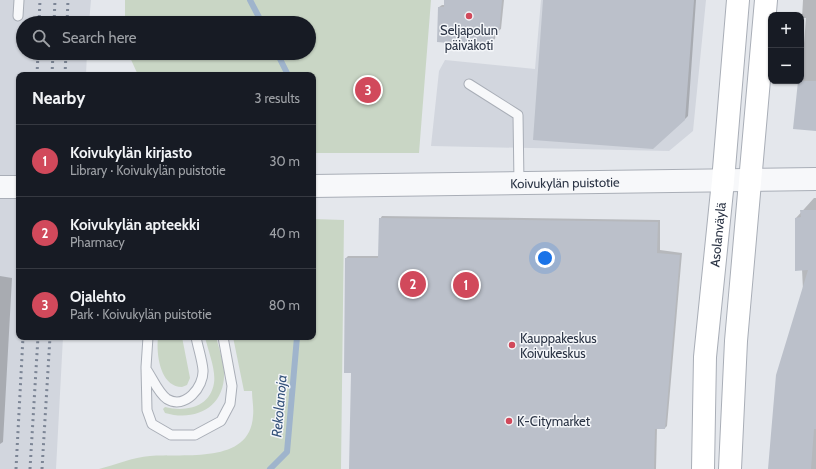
<!DOCTYPE html>
<html lang="en">
<head>
<meta charset="utf-8">
<style>
  :root { --surface:#171b24; --page:#242831; --text:#f1f3f6; --muted:#9ea1a6; --line:#363941; --accent:#d1495b }
  body { margin:0; font-family:Cabin,sans-serif; background:var(--page); color:var(--text) }
  .controls { position:absolute; right:12px; top:12px; display:grid; overflow:hidden; border-radius:8px; box-shadow:0 1px 3px #0004 }
  .controls button { width:36px; height:36px; display:grid; place-items:center; padding:0; border:0; border-bottom:1px solid var(--line); background:var(--surface); color:var(--text); font:20px sans-serif }
  .you { position:absolute; left:545px; top:258px; width:14px; height:14px; margin:-10px; border:3px solid #fff; border-radius:50%; background:#1a73e8; box-shadow:0 0 0 6px #1a73e833 }
  .badge { display:grid; place-items:center; width:26px; height:26px; border-radius:50%; background:var(--accent); color:#fff; font-size:13px; font-weight:700 }
  .pin { position:absolute; translate:-50% -50%; border:2px solid #fff; box-shadow:0 1px 4px #0006 }
  .list { margin:0; padding:0; list-style:none }
  h2 { display:flex; justify-content:space-between; align-items:center; height:52px; margin:0; padding:0 16px; font-size:17px }
  h2 small { font-size:13px; font-weight:400; color:var(--muted) }
  .list li { display:grid; grid-template-columns:26px 1fr auto; gap:12px; align-items:center; box-sizing:border-box; height:72px; padding:0 16px; border-top:1px solid var(--line) }
  .list b { display:block; font-size:15px; white-space:nowrap }
  .list p { margin:0; font-size:13px; white-space:nowrap; color:var(--muted) }
  .list em { font-size:13px; font-style:normal; color:var(--muted) }
  .icon { flex:none; width:22px; height:22px; fill:none; stroke:currentColor; stroke-width:2; stroke-linecap:round; stroke-linejoin:round }
  .map { position:relative; flex:none; width:816px; height:469px; overflow:hidden }
  .search { position:absolute; background:var(--surface); box-shadow:0 1px 3px #0004; left:16px; top:16px; width:300px; height:44px; display:flex; align-items:center; gap:10px; box-sizing:border-box; padding:0 14px; border-radius:22px; color:var(--muted); font-size:15px }
  .panel { position:absolute; background:var(--surface); box-shadow:0 1px 3px #0004; left:16px; top:72px; width:300px; height:268px; border-radius:8px }
  .map>svg:first-child { display:block }
  .built { fill:#d2d6de }
  .green { fill:#c9d6c5 }
  .shadow { fill:#0003 }
  .lines { fill:none; stroke-linecap:round; stroke-linejoin:round }
  .stream { stroke:#9fb4cc; stroke-width:6 }
  .building { fill:#bbc0ca }
  .service-casing { stroke:#a9aeb7; stroke-width:11 }
  .tertiary-casing { stroke:#a9aeb7; stroke-width:24 }
  .secondary-casing { stroke:#a9aeb7; stroke-width:24 }
  .service { stroke:#f7f8fa; stroke-width:9 }
  .tertiary { stroke:#f7f8fa; stroke-width:22 }
  .secondary { stroke:#fff; stroke-width:22 }
  .rail { stroke:#7d8696; stroke-width:3; stroke-dasharray:2 4; stroke-linecap:butt }
  .poi-dot { fill:#d1495b; stroke:#f4f6f9; stroke-width:1.5 }
  .labels { text-anchor:middle; stroke-width:3; stroke-linejoin:round; paint-order:stroke }
  .poi-label { font-size:13px; fill:#2b3445; stroke:#f4f6f9; text-anchor:start }
  .street-label { font-size:13px; fill:#2b3445; stroke:#f4f6f9 }
  .water-label { font-size:14px; font-style:italic; fill:#34527a; stroke:#f4f6f9 }
</style>
</head>
<body>
<div class="map">
<svg width="816" height="469" viewBox="0 0 816 469">
  <rect width="100%" height="100%" fill="#e4e7ec"/>
  <path class="built" d="M 0,0 L 91,0 L 89,23 L 23,23 L 23,53 L 87,53 L 86,75 L 19,75 L 19,337 L 63,337 L 56,469 L 0,469 Z
    M 541,0 L 706,0 L 693,131 L 669,151 L 431,146 L 439,71 L 445,60 L 535,69 Z"/>
  <path class="green" d="M 125,0 L 431,0 L 419,153 L 313,153 L 313,75 L 138,75 L 128,53 L 309,53 L 309,23 L 125,23 Z
    M 313,219 L 344,220 L 341,469 L 99,469 C 115,465 133,457 150,456 C 184,453 250,465 253,416 C 254,408 252,399 252,391 L 244,391 L 233,337 L 313,337 Z
    M 158,337 L 182,337 L 190,378 L 187,385 L 182,387 C 160,387 156,354 158,337 Z
    M 205,337 L 216,337 C 219,348 223,360 224,371 C 226,407 196,422 165,413 L 163,409 L 165,407 C 185,412 210,408 214,383 C 216,369 208,351 205,337 Z"/>
  <path class="shadow" d="M 445,0 L 504,0 L 501,29 L 496,32 L 495,39 L 484,45 L 439,7 L 442,5 L 445,5 Z
    M 544,0 L 696,0 L 688,116 L 685,119 Z
    M 803,0 L 816,0 L 816,130 L 799,81 L 801,81 L 806,18 L 802,18 Z
    M 814,198 L 816,198 L 816,469 L 769,469 L 803,290 L 802,269 L 796,218 Z
    M 382,216 L 660,220 L 660,250 L 682,253 L 667,426 L 665,428 L 657,428 L 656,469 L 350,469 L 352,372 L 346,258 L 348,256 L 379,256 L 380,219 Z
    M 0,276 L 12,278 L 3,442 L 0,444 Z"/>
  <g class="lines">
    <path class="stream" d="M 250,0 L 262,23
      M 277,53 L 288,75
      M 270,469 L 287,452 L 297,337"/>
  </g>
  <path class="building" d="M 444,0 L 502,0 L 499,33 L 494,32 L 493,43 L 485,42 L 485,46 L 437,42 L 438,7 L 444,7 Z
    M 543,0 L 694,0 L 685,120 L 653,149 L 533,140 Z
    M 798,81 L 816,81 L 816,131 L 793,129 Z
    M 800,210 L 816,210 L 816,429 L 814,429 L 811,469 L 768,469 L 776,375 L 808,270 L 795,271 L 795,218 L 801,217 Z
    M 379,218 L 658,222 L 657,253 L 680,255 L 665,429 L 655,429 L 654,469 L 349,469 L 351,373 L 344,373 L 345,258 L 378,258 Z"/>
  <g class="lines">
    <g class="service-casing">
      <path id="service" d="M 18,16 L 19,0
        M 469,84 L 518,115 L 519,183
        M 148,337 L 146,367 L 147,410 L 152,424 L 171,435 L 195,435 L 221,421 L 230,404 L 232,386 L 223,337
        M 146,369 C 152,377 158,393 167,399 C 185,410 204,387 203,370 C 202,359 198,348 196,337"/>
    </g>
    <g class="tertiary-casing">
      <g id="tertiary">
        <path id="s1" d="M 313,186 L 816,179"/>
        <path d="M 0,187 L 19,187"/>
      </g>
    </g>
    <g class="secondary-casing">
      <g id="secondary">
        <path id="s2" d="M 703,469 L 705,357 L 723,181 L 738,0"/>
        <path d="M 730,469 L 736,341 L 766,0"/>
      </g>
    </g>
    <use href="#service" class="service"/>
    <use href="#tertiary" class="tertiary"/>
    <use href="#secondary" class="secondary"/>
    <path class="rail" d="M 39,23 L 40,0
      M 54,23 L 55,0
      M 67,23 L 68,0
      M 37,75 L 38,53
      M 52,75 L 53,53
      M 65,75 L 66,53
      M 16,469 L 23,337
      M 30,469 L 38,337
      M 42,469 L 50,337"/>
  </g>
  <g class="poi-dot">
    <circle cx="469" cy="16" r="4"/>
    <circle cx="512" cy="345" r="4"/>
    <circle cx="509" cy="421" r="4"/>
  </g>
  <g class="labels">
    <g class="poi-label">
      <text x="469" y="35" text-anchor="middle">Seljapolun<tspan x="469" dy="15">päiväkoti</tspan></text>
      <text x="520" y="343">Kauppakeskus<tspan x="520" dy="15">Koivukeskus</tspan></text>
      <text x="517" y="426">K-Citymarket</text>
    </g>
    <g class="street-label">
      <text dy="5" stroke="none"><textPath href="#s1" startOffset="252">Koivukylän puistotie</textPath></text>
      <text dy="5" stroke="none"><textPath href="#s2" startOffset="235">Asolanväylä</textPath></text>
    </g>
    <g class="water-label">
      <text transform="translate(279 406) rotate(-85)" y="5">Rekolanoja</text>
    </g>
  </g>
</svg>
<div class="controls">
<button>+</button>
<button>−</button>
</div>
<div class="you"></div>
<div class="pin badge" style="left:466px;top:285px">1</div>
<div class="pin badge" style="left:413px;top:284px">2</div>
<div class="pin badge" style="left:368px;top:90px">3</div>
<div class="search"><svg class="icon" aria-label="search" viewBox="0 0 24 24"><circle cx="10" cy="10" r="6"/><path d="M15 15l6 6"/></svg>Search here</div>
<section class="panel">
<h2>Nearby<small>3 results</small></h2>
<ul class="list">
<li><span class="badge">1</span><div><b>Koivukylän kirjasto</b><p>Library · Koivukylän puistotie</p></div><em>30 m</em></li>
<li><span class="badge">2</span><div><b>Koivukylän apteekki</b><p>Pharmacy</p></div><em>40 m</em></li>
<li><span class="badge">3</span><div><b>Ojalehto</b><p>Park · Koivukylän puistotie</p></div><em>80 m</em></li>
</ul>
</section>
</div>
</body>
</html>
